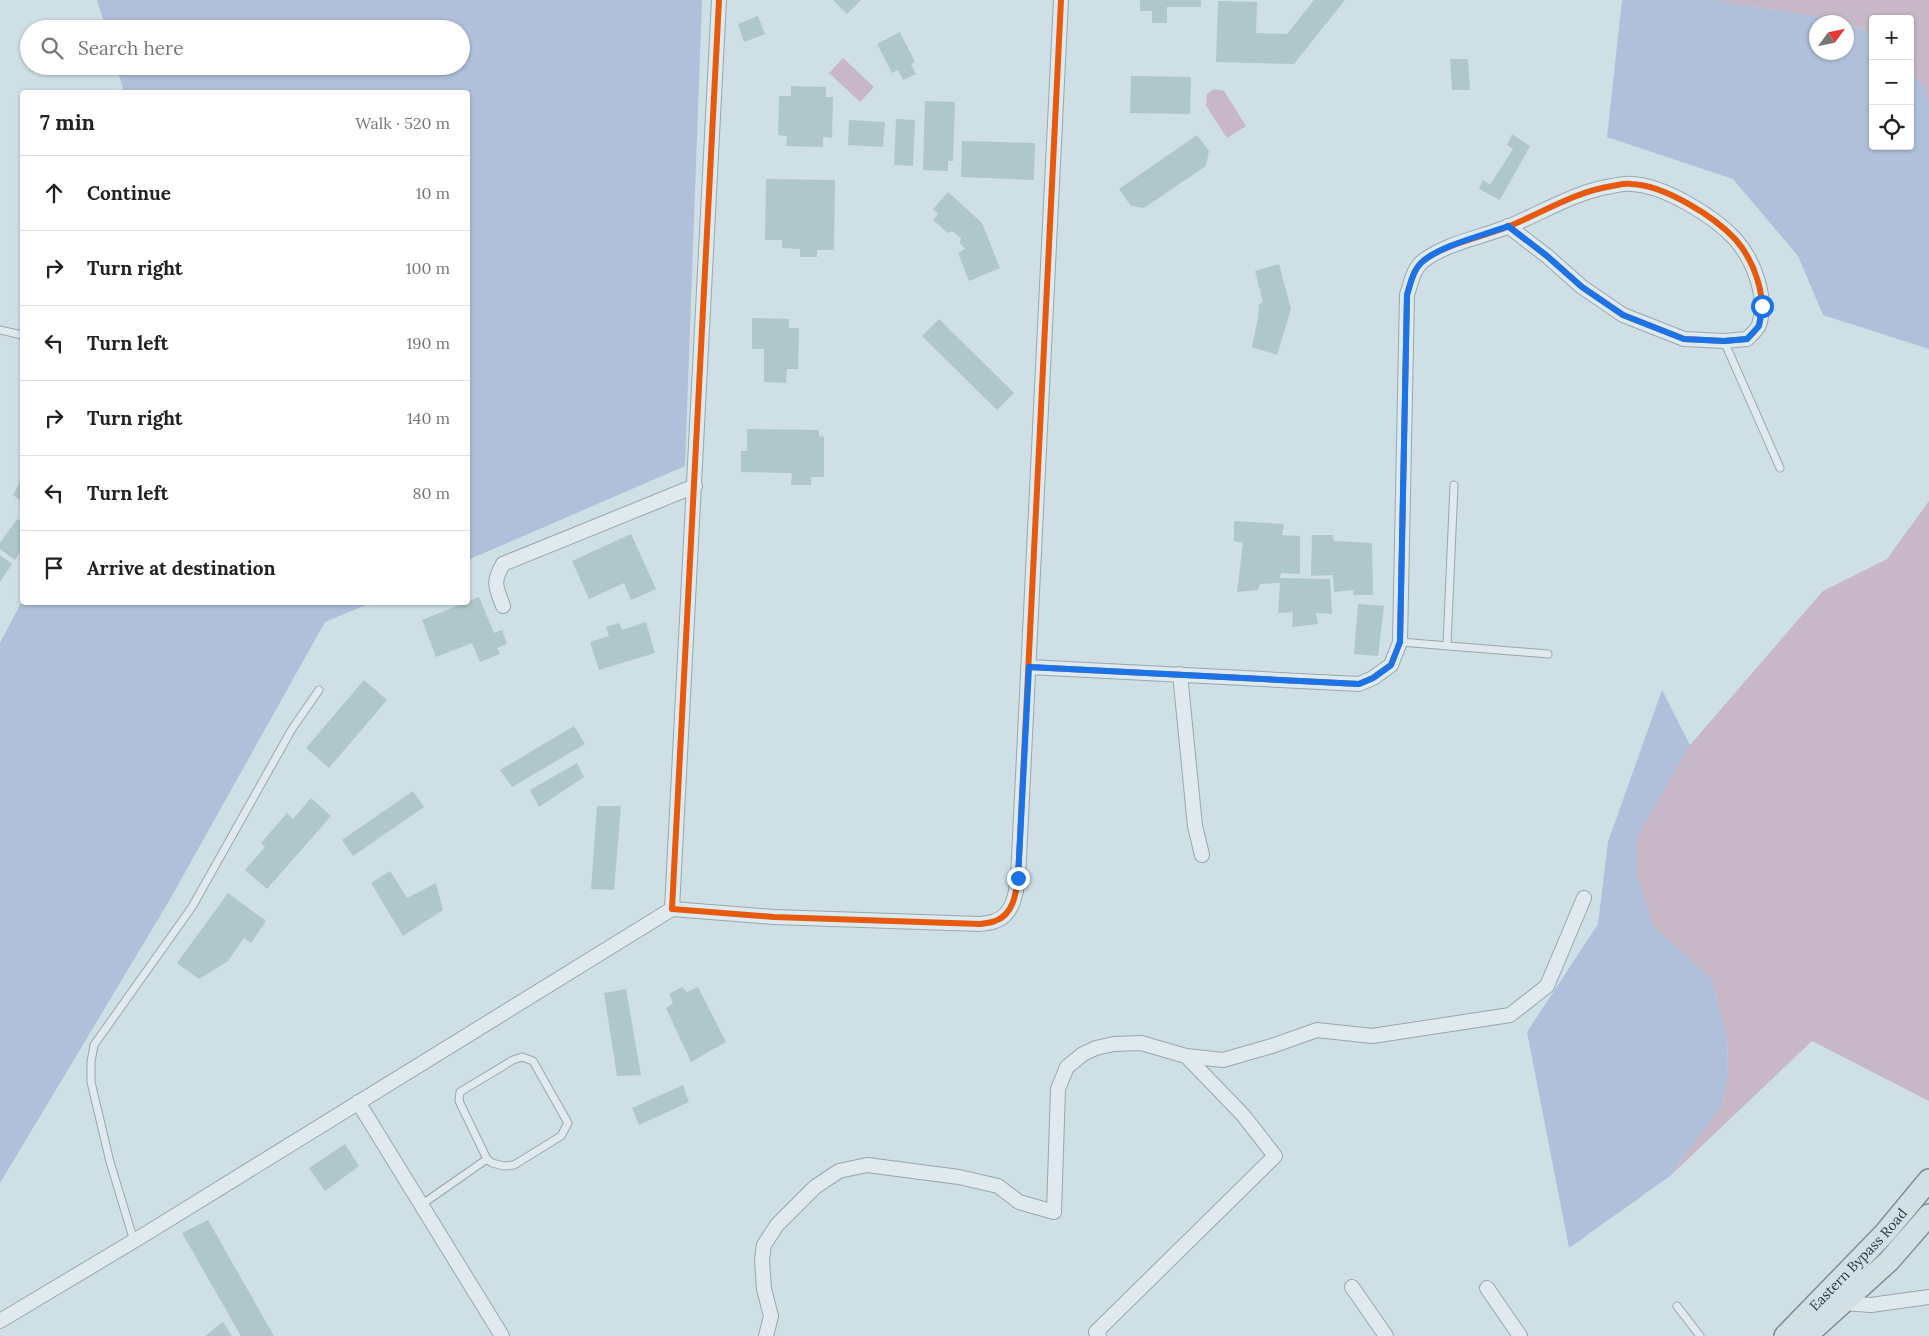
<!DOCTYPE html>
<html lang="en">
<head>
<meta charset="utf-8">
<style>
  :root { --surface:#fff; --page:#f6f6f6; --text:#222; --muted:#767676; --line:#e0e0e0 }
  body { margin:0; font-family:Lora,serif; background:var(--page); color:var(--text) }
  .controls { position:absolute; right:15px; top:15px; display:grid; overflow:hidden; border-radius:5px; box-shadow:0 1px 4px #0004 }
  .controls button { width:45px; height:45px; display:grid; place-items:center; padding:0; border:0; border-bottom:1px solid var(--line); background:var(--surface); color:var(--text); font:25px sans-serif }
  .compass { position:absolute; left:1809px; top:15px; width:45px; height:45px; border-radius:50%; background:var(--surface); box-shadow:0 1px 4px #0004; rotate:57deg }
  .stop { position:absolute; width:15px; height:15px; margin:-11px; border:4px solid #1a73e8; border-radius:50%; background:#fff }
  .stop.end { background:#1a73e8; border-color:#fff; box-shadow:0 1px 5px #0008 }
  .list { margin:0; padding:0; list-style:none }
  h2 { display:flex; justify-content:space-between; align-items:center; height:65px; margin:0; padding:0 20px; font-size:21px }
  h2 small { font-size:16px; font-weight:400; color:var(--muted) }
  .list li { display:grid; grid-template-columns:32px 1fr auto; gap:15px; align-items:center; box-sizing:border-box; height:75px; padding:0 20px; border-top:1px solid var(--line) }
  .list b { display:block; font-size:19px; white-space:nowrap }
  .list em { font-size:16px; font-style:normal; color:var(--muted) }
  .icon { flex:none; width:28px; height:28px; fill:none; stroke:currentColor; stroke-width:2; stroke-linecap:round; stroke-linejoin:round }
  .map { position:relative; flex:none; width:1929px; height:1336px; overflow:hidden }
  .search { position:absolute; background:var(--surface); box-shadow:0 1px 4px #0004; left:20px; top:20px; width:450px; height:55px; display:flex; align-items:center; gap:12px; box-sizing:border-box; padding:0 18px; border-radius:28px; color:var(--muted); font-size:19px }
  .panel { position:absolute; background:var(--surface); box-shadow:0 1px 4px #0004; left:20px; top:90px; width:450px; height:515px; border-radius:5px }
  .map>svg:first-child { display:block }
  .green { fill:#b0c0da }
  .water { fill:#c7b7c7 }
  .building { fill:#afc7ca }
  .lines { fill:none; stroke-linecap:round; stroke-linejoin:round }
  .service-casing { stroke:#97a7ac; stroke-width:9 }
  .minor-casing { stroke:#97a7ac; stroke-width:16 }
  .primary-casing { stroke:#7e8e91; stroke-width:24 }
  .service { stroke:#e0eaee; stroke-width:7 }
  .minor { stroke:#e0eaee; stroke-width:14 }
  .primary { stroke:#d2e0e6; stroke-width:21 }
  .cycleway-casing { stroke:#d5ecf8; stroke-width:9 }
  .cycleway { stroke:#e8590c; stroke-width:6 }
  .route { stroke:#1a73e8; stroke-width:6 }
  .labels { text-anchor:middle; stroke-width:4.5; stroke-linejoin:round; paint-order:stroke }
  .street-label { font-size:14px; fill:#1e393c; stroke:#d5ecf8 }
</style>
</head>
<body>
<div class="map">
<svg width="1929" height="1336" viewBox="0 0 1929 1336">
  <rect width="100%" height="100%" fill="#cedfe6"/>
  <path class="green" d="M 97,0 L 702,0 L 685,466 L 468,560 L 468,92 L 124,92 L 116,66 L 461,66 L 461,29 L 106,29 Z
    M 1622,0 L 1713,0 L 1834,19 L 1843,22 L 1816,22 L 1816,52 L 1846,52 L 1847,24 L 1873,33 L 1873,146 L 1910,146 L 1910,52 L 1929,63 L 1929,349 L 1823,315 L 1798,256 L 1733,179 L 1607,137 Z
    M 22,601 L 22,602 L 371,603 L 325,622 L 169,901 L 0,1183 L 0,643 Z
    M 1662,690 L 1690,745 L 1638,836 L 1653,926 L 1711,978 L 1727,1035 L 1728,1076 L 1722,1105 L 1670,1176 L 1569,1248 L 1527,1032 L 1598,924 L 1608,842 Z"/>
  <path class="water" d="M 1713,0 L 1929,0 L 1929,101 L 1923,86 L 1910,70 L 1910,19 L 1873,19 L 1873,33 L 1834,19 Z
    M 843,58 L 874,87 L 860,102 L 829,73 Z
    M 1214,89 L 1224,91 L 1246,126 L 1227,138 L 1205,104 L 1207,103 L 1206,95 Z
    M 1929,501 L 1929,1101 L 1812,1041 L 1670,1176 L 1722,1105 L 1728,1076 L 1727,1035 L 1711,978 L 1653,926 L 1636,873 L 1638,836 L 1690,745 L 1823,591 L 1887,559 Z"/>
  <path class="building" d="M 833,0 L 861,0 L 847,14 Z
    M 1140,0 L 1201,0 L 1201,7 L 1167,7 L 1167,23 L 1152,23 L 1152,11 L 1140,11 Z
    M 1314,0 L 1345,0 L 1294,64 L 1216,62 L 1218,1 L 1257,2 L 1256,33 L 1287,34 Z
    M 758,16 L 765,34 L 744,42 L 738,24 Z
    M 900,32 L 915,62 L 911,64 L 916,74 L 903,80 L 898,70 L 892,73 L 877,44 Z
    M 1450,59 L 1468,59 L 1470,90 L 1452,90 Z
    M 1131,76 L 1191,77 L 1190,114 L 1130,113 Z
    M 791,86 L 826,87 L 826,97 L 833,97 L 832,138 L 823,137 L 823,147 L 786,146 L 787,136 L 778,135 L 779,96 L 791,96 Z
    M 925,101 L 955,102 L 953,161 L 948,161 L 948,171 L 923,170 Z
    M 896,119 L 915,120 L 913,166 L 894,165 Z
    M 849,120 L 885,122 L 883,147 L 848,145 Z
    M 1512,134 L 1530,146 L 1500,200 L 1479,189 L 1483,180 L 1490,185 L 1513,149 L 1507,145 Z
    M 1197,135 L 1209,151 L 1206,166 L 1144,208 L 1131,206 L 1119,189 Z
    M 962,141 L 1035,143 L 1034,180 L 961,177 Z
    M 766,179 L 835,180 L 834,250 L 817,250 L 817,257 L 800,257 L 800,249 L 782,248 L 782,240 L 765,240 Z
    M 948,192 L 982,223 L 1000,268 L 969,281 L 958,253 L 965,249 L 960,243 L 961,238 L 952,231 L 948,233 L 933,220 L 938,214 L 933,209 Z
    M 1279,264 L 1291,309 L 1277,355 L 1252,347 L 1258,318 L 1259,304 L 1263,302 L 1255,271 Z
    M 752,318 L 789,319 L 789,328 L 799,328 L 798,369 L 787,369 L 786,383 L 764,382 L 764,349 L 752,349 Z
    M 939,319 L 1014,393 L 997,410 L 922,336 Z
    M 747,429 L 819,430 L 819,436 L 824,437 L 824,477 L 811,477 L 811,485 L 791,485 L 792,473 L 741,472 L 741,451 L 747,451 Z
    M 22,478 L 22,501 L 13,495 Z
    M 17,519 L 22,523 L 22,549 L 15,560 L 0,549 L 0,543 Z
    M 1234,521 L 1284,524 L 1282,535 L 1300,536 L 1300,574 L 1281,573 L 1280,578 L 1330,579 L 1332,614 L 1316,613 L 1318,624 L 1292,627 L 1293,612 L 1278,613 L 1280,583 L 1260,584 L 1258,590 L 1237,592 L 1243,543 L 1234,541 Z
    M 631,534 L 656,589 L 631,600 L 624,583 L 589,599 L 572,561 Z
    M 1312,535 L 1333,535 L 1334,541 L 1372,543 L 1373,595 L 1353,595 L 1354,590 L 1334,592 L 1333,575 L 1311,576 Z
    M 0,555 L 12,564 L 0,582 Z
    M 479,597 L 494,633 L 502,630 L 507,644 L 497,648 L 500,654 L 480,662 L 472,643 L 436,657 L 422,620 Z
    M 1358,604 L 1384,606 L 1378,656 L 1354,654 Z
    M 646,622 L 655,653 L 599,670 L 590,642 L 609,636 L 606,627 L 619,623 L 622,630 Z
    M 364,680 L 387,700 L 329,768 L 306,748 Z
    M 574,726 L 585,744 L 512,787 L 500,770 Z
    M 577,763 L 584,777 L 539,807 L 530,790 Z
    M 413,791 L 424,807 L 353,856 L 342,840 Z
    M 311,798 L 331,816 L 267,889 L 245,870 L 265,847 L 261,843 L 287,813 L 293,819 Z
    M 597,806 L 621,806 L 614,890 L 591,889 Z
    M 390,871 L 407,898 L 436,883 L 443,910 L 403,936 L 371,883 Z
    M 228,893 L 266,921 L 251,943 L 244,938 L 228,961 L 199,979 L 177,963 Z
    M 682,987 L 687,992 L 698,987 L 726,1042 L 691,1062 L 666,1008 L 673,1003 L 669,994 Z
    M 626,989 L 641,1075 L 617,1076 L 604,993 Z
    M 683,1085 L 689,1102 L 639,1125 L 632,1108 Z
    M 345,1144 L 359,1166 L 325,1191 L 309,1168 Z
    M 208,1220 L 274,1336 L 241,1336 L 182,1233 Z
    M 223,1322 L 232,1336 L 205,1336 Z"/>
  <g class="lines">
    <g class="service-casing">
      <path id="service" d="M 0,330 L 22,335
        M 1724,341 L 1780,468
        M 1400,642 L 1548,654
        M 1447,645 L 1454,485
        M 421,1205 L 487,1159 L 492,1163 L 504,1166 L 514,1165 L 561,1136 L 568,1123 L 533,1061 L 522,1057 L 513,1060 L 460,1092 L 459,1101 L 487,1159
        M 134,1241 L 110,1162 L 91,1082 L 91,1062 L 94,1045 L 192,907 L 292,729 L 319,690
        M 1677,1306 L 1700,1336"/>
    </g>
    <g class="minor-casing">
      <path id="minor" d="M 719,0 L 672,909 L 774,917 L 980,924 C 985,923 991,923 995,921 C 1013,915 1016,894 1018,878 L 1061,0
        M 503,606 C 496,587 492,583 503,564 L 695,486
        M 1029,667 L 1359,684 L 1373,678 L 1391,665 L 1400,642 L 1407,295 C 1411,283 1413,269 1423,261 C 1447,243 1479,238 1507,227 C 1542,213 1574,192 1612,186 C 1618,185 1625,183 1631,184 C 1664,185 1714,216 1736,240 C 1754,261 1768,298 1759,325 C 1757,330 1751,335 1747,339 L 1724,341 L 1684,339 L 1623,315 L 1582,287 L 1547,256 L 1508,226
        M 1180,674 L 1195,826 L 1202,855
        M 358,1102 L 502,1336
        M 1352,1287 L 1386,1336
        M 1487,1288 L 1520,1336
        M 1843,1303 L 1871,1305 L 1929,1297
        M 0,1321 L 147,1233 L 672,909
        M 766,1336 L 771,1316 L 764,1289 L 762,1259 L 764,1245 L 777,1225 L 815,1187 L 839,1171 L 867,1165 L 959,1177 L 998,1186 L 1019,1202 L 1054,1212 L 1058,1089 L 1067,1067 L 1083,1054 L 1096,1048 L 1114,1044 L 1141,1043 L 1186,1056 L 1223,1060 L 1272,1046 L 1317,1030 L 1372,1036 L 1510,1015 L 1547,986 L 1584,898
        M 1099,1336 L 1096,1332 L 1275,1156 L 1243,1115 L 1186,1056"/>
    </g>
    <g class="primary-casing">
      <g id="primary">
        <path id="s1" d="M 1785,1336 L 1885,1233 L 1929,1180"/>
        <path d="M 1806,1336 L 1889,1261 L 1929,1215"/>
      </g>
    </g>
    <use href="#service" class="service"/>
    <use href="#minor" class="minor"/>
    <use href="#primary" class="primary"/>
    <g class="cycleway-casing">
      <path id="cycleway" d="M 719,0 L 672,909 L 774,917 L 980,924 C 985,923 991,923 995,921 C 1013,915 1016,894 1018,878 L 1061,0
        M 1029,667 L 1359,684 L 1373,678 L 1391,665 L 1400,642 L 1407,295 C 1411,283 1413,269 1423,261 C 1447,243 1479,238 1507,227 C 1542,213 1574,192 1612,186 C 1618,185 1625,183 1631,184 C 1664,185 1714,216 1736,240 C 1754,261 1768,298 1759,325 C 1757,330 1751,335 1747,339 L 1724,341 L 1684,339 L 1623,315 L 1582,287 L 1547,256 L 1508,226"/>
    </g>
    <use href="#cycleway" class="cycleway"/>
  </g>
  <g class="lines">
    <path class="route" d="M 1018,878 L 1029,667 L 1359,684 L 1373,678 L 1391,665 L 1400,642 L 1407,295 C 1410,284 1413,271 1421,263 C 1438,246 1485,235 1508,226 L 1547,256 L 1582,287 L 1623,315 L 1684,339 L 1724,341 L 1747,339 L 1759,326 L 1762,306"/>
  </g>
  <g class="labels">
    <g class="street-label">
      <text dy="5" stroke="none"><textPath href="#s1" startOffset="106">Eastern Bypass Road</textPath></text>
    </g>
  </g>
</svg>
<div class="controls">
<button>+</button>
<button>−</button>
<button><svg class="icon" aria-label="locate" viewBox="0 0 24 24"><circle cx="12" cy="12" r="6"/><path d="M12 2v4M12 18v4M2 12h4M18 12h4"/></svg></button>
</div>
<svg class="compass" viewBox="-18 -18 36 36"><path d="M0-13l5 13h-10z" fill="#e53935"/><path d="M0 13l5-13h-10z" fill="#767676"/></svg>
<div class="stop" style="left:1762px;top:306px"></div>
<div class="stop end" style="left:1018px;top:878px"></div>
<div class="search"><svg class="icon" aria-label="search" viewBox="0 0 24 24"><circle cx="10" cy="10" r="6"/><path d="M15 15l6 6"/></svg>Search here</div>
<section class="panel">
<h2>7 min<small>Walk · 520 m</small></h2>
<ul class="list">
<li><svg class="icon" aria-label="ahead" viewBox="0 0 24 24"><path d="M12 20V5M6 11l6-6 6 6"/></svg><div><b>Continue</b></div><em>10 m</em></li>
<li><svg class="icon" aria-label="right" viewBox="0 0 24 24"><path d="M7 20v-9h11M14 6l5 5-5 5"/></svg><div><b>Turn right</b></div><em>100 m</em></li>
<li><svg class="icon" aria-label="left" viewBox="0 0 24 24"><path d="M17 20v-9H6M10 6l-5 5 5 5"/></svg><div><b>Turn left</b></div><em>190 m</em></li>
<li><svg class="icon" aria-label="right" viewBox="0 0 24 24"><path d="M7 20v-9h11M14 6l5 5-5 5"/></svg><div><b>Turn right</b></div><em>140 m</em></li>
<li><svg class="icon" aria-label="left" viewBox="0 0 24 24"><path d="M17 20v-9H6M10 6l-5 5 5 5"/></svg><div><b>Turn left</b></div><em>80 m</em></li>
<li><svg class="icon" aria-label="arrive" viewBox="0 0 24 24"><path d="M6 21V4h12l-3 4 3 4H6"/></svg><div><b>Arrive at destination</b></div></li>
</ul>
</section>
</div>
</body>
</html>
